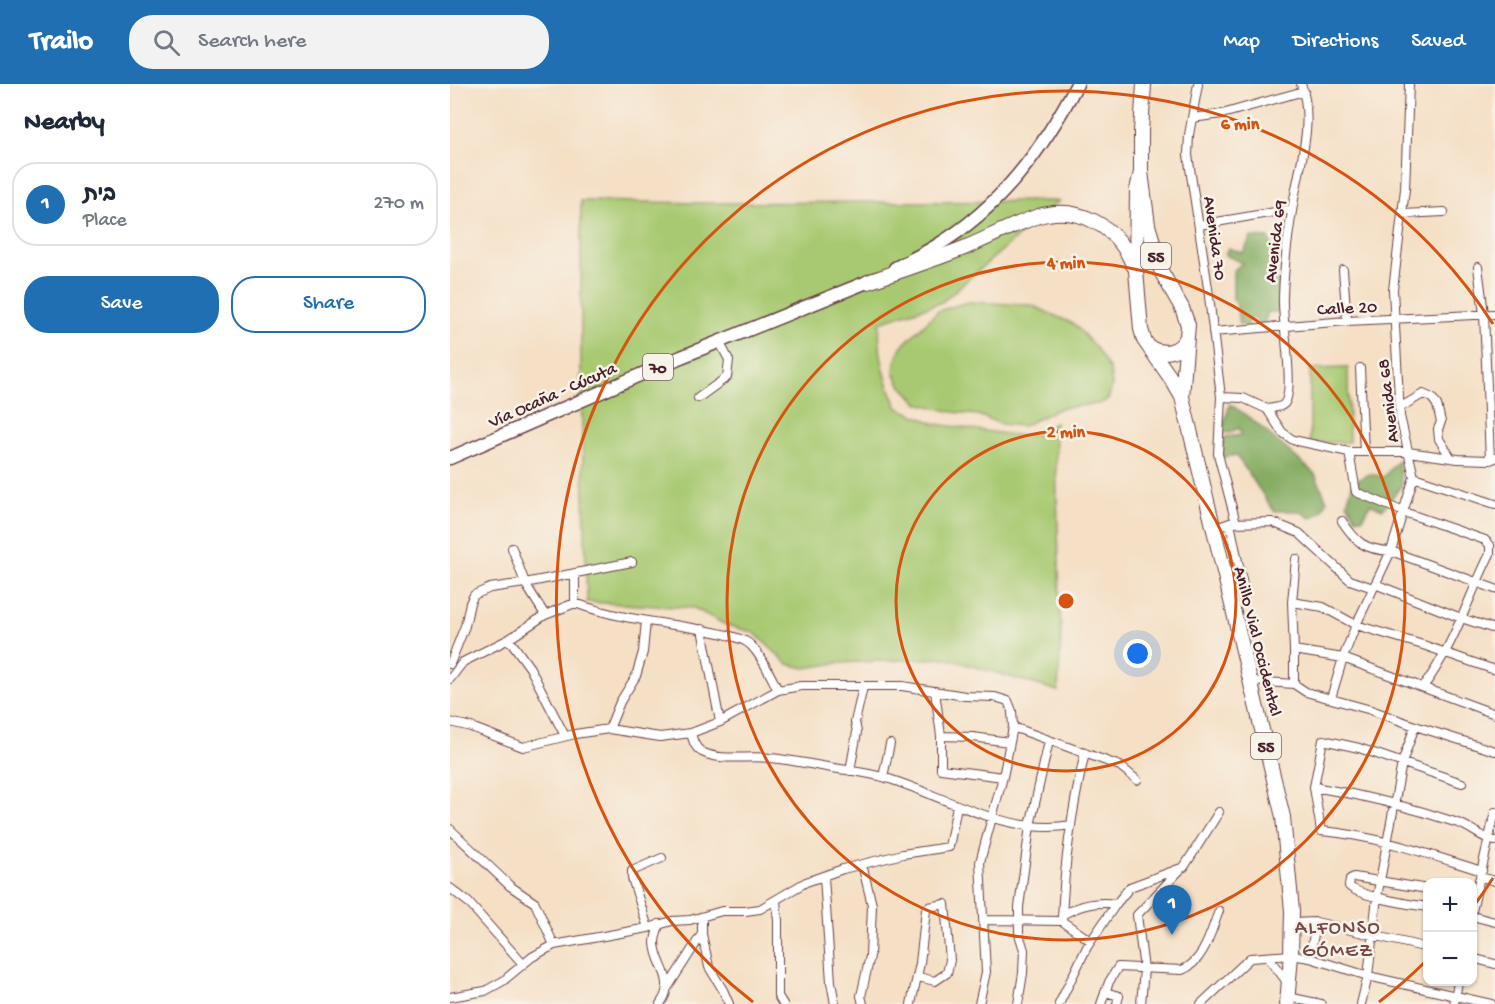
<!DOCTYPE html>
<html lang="en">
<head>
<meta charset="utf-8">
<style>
  :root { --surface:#fff; --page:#f2f2f3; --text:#1f2937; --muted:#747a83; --line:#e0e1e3; --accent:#1f6fb2 }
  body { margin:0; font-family:"Gochi Hand","Playpen Sans Hebrew",sans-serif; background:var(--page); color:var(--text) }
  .controls { position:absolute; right:18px; bottom:18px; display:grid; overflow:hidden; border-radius:12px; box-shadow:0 2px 4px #0004 }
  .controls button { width:54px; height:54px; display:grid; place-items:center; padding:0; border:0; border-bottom:2px solid var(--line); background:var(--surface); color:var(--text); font:30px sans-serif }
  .you { position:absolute; left:688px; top:570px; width:21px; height:21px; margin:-15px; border:4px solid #fff; border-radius:50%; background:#1a73e8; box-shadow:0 0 0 9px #1a73e833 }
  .badge { display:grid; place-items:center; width:39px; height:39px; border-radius:50%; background:var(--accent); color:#fff; font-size:20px; font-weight:700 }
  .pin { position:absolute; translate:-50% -50px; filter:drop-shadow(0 2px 3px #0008) }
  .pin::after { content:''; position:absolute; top:32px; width:21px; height:18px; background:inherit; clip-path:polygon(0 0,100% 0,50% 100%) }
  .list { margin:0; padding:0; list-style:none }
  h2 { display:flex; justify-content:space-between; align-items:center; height:78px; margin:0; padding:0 24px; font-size:26px }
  h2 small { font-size:20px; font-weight:400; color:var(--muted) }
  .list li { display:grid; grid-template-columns:39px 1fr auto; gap:18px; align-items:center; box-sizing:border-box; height:84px; margin:0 12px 12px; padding:0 12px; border:2px solid var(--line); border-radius:24px }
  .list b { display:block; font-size:22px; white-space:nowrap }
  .list p { margin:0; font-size:20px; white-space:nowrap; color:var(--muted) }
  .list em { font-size:20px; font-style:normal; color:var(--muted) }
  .actions { display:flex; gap:12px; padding:18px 24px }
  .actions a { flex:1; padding:14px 0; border:2px solid var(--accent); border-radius:24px; text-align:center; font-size:21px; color:var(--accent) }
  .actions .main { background:var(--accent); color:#fff }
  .icon { flex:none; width:33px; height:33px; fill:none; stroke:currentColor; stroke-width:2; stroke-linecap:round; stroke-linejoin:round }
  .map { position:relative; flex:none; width:1045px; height:920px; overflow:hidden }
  header { display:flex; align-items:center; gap:36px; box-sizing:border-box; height:84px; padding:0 30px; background:var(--accent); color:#fff }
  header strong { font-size:28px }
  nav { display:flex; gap:33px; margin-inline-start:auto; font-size:21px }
  .search { width:420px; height:54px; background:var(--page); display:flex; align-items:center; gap:15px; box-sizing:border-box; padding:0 21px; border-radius:24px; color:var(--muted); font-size:22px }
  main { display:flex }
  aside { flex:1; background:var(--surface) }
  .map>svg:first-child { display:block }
  .green { fill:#a8c971; stroke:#79744e; stroke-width:1.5 }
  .forest { fill:#86ad63; stroke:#686647; stroke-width:1.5 }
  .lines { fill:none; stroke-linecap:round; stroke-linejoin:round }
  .street-casing { stroke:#643c42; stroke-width:10 }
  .primary-casing { stroke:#643c42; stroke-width:15 }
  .highway-casing { stroke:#643c42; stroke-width:16 }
  .street { stroke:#fff; stroke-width:8 }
  .primary { stroke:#fff; stroke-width:12 }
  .highway { stroke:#fff; stroke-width:14 }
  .ring { fill:none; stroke:#d8530f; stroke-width:3 }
  .labels { text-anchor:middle; stroke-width:5; stroke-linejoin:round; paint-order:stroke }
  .shield { fill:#f7f3e8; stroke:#7e5f64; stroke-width:1.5 }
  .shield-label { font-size:16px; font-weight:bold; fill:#4a1f2b }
  .street-label { font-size:18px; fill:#4a1f2b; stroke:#f7f3e8 }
  .neighbourhood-label { font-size:20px; letter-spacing:1.5px; fill:#794849; stroke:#f7f3e8 }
  .centre { fill:#d8530f; stroke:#f7f3e8; stroke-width:3 }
  .ring-label { font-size:18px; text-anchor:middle; font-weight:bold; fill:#d8530f; stroke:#f7f3e8; stroke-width:5; stroke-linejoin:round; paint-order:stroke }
</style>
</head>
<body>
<header>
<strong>Trailo</strong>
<div class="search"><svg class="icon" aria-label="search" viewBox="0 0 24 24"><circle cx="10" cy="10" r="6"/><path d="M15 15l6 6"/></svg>Search here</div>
<nav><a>Map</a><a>Directions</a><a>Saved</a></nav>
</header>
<main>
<aside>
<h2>Nearby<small></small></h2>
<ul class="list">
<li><span class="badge">1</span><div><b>בית</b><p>Place</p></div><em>270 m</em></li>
</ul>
<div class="actions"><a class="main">Save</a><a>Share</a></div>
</aside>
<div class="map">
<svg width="1045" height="920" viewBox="0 0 1045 920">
  <rect width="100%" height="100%" fill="#f7f3e8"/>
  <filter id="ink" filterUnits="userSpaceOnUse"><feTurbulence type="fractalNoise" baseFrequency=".0167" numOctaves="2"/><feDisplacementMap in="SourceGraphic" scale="12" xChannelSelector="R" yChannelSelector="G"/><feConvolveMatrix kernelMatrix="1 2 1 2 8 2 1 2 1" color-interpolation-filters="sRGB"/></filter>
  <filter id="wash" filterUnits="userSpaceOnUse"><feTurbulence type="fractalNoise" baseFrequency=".008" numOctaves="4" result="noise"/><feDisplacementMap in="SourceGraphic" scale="24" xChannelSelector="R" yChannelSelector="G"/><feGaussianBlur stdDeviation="1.35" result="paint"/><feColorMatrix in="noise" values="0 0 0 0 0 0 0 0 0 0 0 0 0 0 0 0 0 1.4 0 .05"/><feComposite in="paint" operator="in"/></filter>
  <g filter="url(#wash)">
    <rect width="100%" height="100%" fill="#f5dfc5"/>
    <path class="green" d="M 131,117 L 256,119 L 609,117 L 492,218 L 430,238 C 427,269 435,297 448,324 L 486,340 L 563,351 L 587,351 L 605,338 L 611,554 L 608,607 L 495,574 L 388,579 L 355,584 L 338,580 L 303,548 L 276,541 L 244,524 L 137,518 L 131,307 Z
      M 518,218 L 581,221 L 624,240 L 646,264 L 660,286 L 662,302 L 658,316 L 648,320 L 610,324 L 573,342 L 551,340 L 528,331 L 503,328 L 468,319 L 450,300 L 444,288 L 445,279 L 451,263 L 488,227 Z
      M 898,284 L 899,358 L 860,359 L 860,285 Z"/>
    <path class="forest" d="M 801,153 L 819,154 L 823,166 L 822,174 L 818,175 L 830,204 L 829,228 L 818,228 L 814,241 L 809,241 L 804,234 L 798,235 L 798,243 L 789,240 L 786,218 L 783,215 L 783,187 L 792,179 L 775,171 L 778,164 L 793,169 Z
      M 780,320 L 799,333 L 865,390 L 877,417 L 872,427 L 861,434 L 849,427 L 824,427 L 786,371 L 769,374 L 775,353 L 792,351 L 789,344 L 779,349 L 771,348 Z
      M 948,376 L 952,401 L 933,425 L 920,420 L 913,434 L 906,434 L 897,419 L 903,398 L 920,390 L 934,393 Z"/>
  </g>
  <g filter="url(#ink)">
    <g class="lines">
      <g class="street-casing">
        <path id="street" d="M 748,0 L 739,51 L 738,71 L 758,204 L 771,313 L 768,370 L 786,439
          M 742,34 L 772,30 L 854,7
          M 953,130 L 994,128
          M 749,141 L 842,125
          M 1028,183 L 1034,230 L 1040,376
          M 893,186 L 897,237
          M 763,248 L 897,237 L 1045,230
          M 910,284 L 914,368
          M 771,313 L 793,314 L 817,325 L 832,348 L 843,356 L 899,368 L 958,368 L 1008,375 L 1040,376 L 1045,374
          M 248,314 L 277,293 L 279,276 L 269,257
          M 949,324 L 973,310 L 982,314 L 987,321 L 991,338 L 988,345 L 989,355 L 1001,374
          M 817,325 C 822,324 830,324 834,320 C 846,307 831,233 833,212 C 834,182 838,151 843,121 C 849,83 865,38 851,0
          M 899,368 L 906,408 L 954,428 L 1035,456 L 1040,461 L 1040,470 C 1018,514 1003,564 973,603
          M 964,393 L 1045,420
          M 892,437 C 906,458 914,466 941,467 L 1045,505
          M 780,439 L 795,511
          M 763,445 L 780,439 L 822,438 L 849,449 L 900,496 L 923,504
          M 62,464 L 75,499 L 95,531
          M 125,489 L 125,519
          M 925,500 L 1011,534 L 1045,545
          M 842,518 L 873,523 L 906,541 L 973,561 L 1045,586
          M 252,545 L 270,638
          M 59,555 L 80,584 L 115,652
          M 844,566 L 893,574 L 1045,630
          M 0,580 L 15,542 L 20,519 L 24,511 L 40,504 L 75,499 L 182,478
          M 0,595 L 13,578 L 59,555 L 95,531 L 125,519 C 157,531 190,536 224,541 C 243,544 279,549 295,557 C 308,563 321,593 328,606
          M 801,597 L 844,600 L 856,608 L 921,626 L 965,642 L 1045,667
          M 844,600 L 844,566 L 842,518 L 846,475
          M 485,607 L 491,652 L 491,685 L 553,693
          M 881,614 L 893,574 L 906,541 L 941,467 L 964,393 L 950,332 L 943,206 L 955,105 L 959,0
          M 0,638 L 21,643 L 73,663 L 125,650 L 159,645 L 210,653 L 241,649 L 270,638 L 328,606 L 351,602 L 452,602 L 515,612 L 545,613 L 558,617 L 562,627 L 563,643 L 553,693 L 530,778 L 536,888 L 529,920
          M 563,643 L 670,682 L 687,696
          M 159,645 L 170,618 L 186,592 L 193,568 L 196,537
          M 241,649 C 243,657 245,664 252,668 C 272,678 298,671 320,674 C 345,676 371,683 397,686 C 408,688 421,690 433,693 C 491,710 558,753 621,741
          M 491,652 L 523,653 L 559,658
          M 400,687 L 407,648 L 405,638 L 413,603
          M 433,693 L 440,660
          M 1012,699 L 909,664 L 873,656 L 864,703 L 871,747 C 929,752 977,770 1032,787
          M 864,703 C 913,711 960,723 1008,739 C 1021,743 1031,754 1045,757
          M 0,745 L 60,802 L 85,819 L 104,861
          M 412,780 L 422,821 L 420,872 L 411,912 L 413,920
          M 374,793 L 381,898 L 385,920
          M 1031,793 L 1045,797
          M 0,804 L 18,818 L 73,880
          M 978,805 L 904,793 L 900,795 L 899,802 C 908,812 962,821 978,823
          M 326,817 L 328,837 L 328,912 L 333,920
          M 1022,827 L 1045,728
          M 612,831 C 630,821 645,817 666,820
          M 1022,832 L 1045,838
          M 533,836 L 612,837 L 641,857
          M 612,837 C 614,780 622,724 635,669
          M 842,839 L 866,838 L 978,864
          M 209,840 C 208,845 205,853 205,859 C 206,883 228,895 210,920
          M 198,844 L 182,794 L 182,787 L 212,774
          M 252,850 L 259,883 L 273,906 L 279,920
          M 818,873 L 837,898
          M 860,874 L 866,838
          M 1022,874 L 1045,880
          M 218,903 L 252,850 L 252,833
          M 655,908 L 669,912 L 667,920
          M 0,913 L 35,907 L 53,897 L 82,873 L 104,861 L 198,844 L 222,837 L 240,836 L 272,827 L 295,827 L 310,825 L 356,798 L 393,785 L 453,770 L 499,763 L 507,722
          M 838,913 L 871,920
          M 461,920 L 470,879 L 476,826 L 479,823 L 495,820 L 500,876 L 497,889 L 485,897 L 468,893
          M 568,920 L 573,889 L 574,866 L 569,850 L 569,823 L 580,742 L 599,657
          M 609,920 L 637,863 L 666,820 L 680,803 L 734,783 L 769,728
          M 651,920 L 659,898 L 668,883 L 732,886 C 754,878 761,847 769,827
          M 691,920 L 694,885 L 687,831 L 730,786
          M 751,920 L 800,874 L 841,871 L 860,874 L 918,892 L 1041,920
          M 911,920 L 918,892 L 927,813 L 952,679 L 965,642
          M 1004,920 L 1008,898"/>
      </g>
      <g class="primary-casing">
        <path id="primary" d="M 445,184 C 459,177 473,170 486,162 C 550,124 593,65 627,0
          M 0,374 L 231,273 L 427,194"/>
      </g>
      <g class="highway-casing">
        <path id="highway" d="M 694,0 L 691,47 L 691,88 L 698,141 L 712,189 L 732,224 L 738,241 L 732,313
          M 691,88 L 687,106 L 686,187 L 691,245 L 694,256 L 722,296 L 732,313 L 833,733 L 842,827 L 841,871 L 837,920
          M 418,198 C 450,187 483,176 514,164 C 538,154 562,141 586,133 C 628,119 668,143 683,181
          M 700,264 C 714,271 729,269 737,253"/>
      </g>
      <use href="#street" class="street"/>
      <use href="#primary" class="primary"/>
      <use href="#highway" class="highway"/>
    </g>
  </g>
  <g class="ring">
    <circle cx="616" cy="517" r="170"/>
    <circle cx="616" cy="517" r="339"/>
    <path d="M1043 794A509 509 0 0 1 1023 823M976 877A509 509 0 0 1 929 918M303 918A509 509 0 1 1 1043 240"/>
  </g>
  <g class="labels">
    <g class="shield">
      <rect x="691" y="159" width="30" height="26" rx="4.5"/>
      <rect x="193" y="270" width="30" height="26" rx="4.5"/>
      <rect x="801" y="649" width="30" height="26" rx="4.5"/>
    </g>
    <g class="shield-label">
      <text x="706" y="178">55</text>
      <text x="208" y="289">70</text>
      <text x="816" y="668">55</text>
    </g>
    <g class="street-label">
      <text transform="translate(766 154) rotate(82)" y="6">Avenida 70</text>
      <text transform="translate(824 157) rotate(-83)" y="6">Avenida 69</text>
      <text transform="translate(897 223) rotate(-3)" y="6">Calle 20</text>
      <text transform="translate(102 310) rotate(-24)" y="6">Vía Ocaña - Cúcuta</text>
      <text transform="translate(937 317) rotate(-97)" y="6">Avenida 68</text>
      <text transform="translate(809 557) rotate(76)" y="6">Anillo Vial Occidental</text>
    </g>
    <g class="neighbourhood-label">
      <text x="888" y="849">ALFONSO<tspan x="888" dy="23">GÓMEZ</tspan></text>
    </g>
  </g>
  <circle cx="616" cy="517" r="9" class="centre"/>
  <g class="ring-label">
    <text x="790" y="45">6 min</text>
    <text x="616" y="184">4 min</text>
    <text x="616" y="353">2 min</text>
  </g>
</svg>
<div class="controls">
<button>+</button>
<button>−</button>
</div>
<div class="you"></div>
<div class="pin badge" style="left:722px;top:851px">1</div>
</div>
</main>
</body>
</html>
